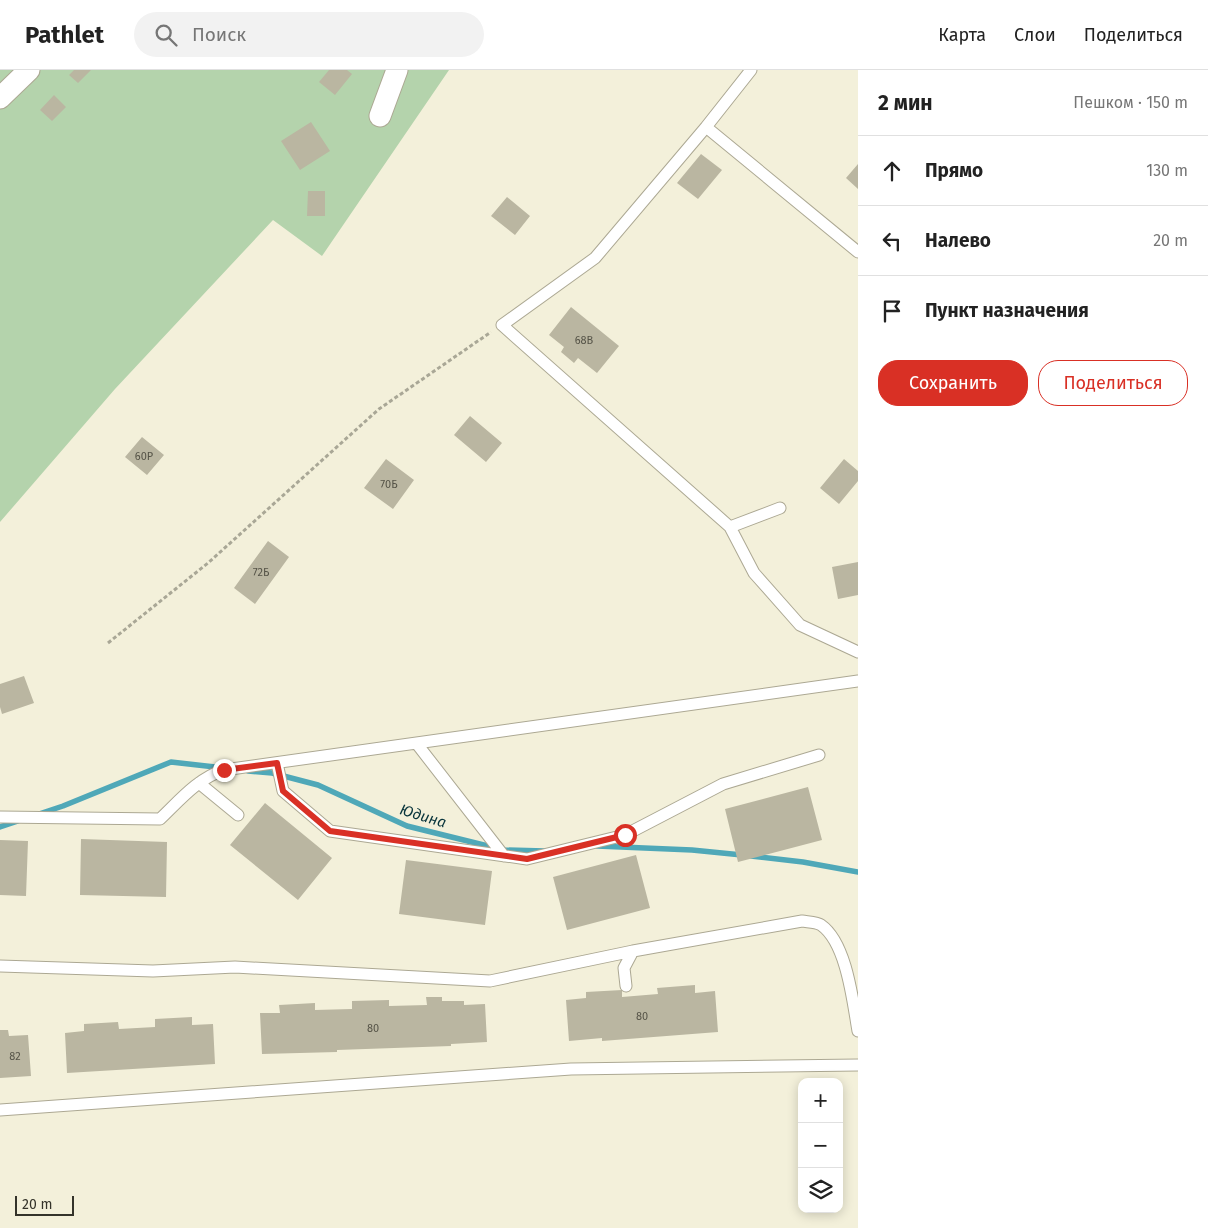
<!DOCTYPE html>
<html lang="ru">
<head>
<meta charset="utf-8">
<style>
  :root { --surface:#fff; --page:#f2f2f2; --text:#222; --muted:#767676; --line:#e0e0e0; --accent:#d93025 }
  body { margin:0; font-family:"Fira Sans",sans-serif; background:var(--page); color:var(--text) }
  .controls { position:absolute; right:15px; bottom:15px; display:grid; overflow:hidden; border-radius:10px; box-shadow:0 2px 12px #0003 }
  .controls button { width:45px; height:45px; display:grid; place-items:center; padding:0; border:0; border-bottom:1px solid var(--line); background:var(--surface); color:var(--text); font:25px sans-serif }
  .scale { position:absolute; left:15px; bottom:12px; width:59px; box-sizing:border-box; padding-left:5px; border:2px solid #34332a; border-top:0; font-size:14px; line-height:18px; white-space:nowrap; color:#34332a; -webkit-text-stroke:4px #f3f0da; paint-order:stroke }
  .stop { position:absolute; width:15px; height:15px; margin:-11px; border:4px solid #d93025; border-radius:50%; background:#fff }
  .stop.end { background:#d93025; border-color:#fff; box-shadow:0 1px 5px #0008 }
  .list { margin:0; padding:0; list-style:none }
  h2 { display:flex; justify-content:space-between; align-items:center; height:65px; margin:0; padding:0 20px; font-size:21px }
  h2 small { font-size:16px; font-weight:400; color:var(--muted) }
  .list li { display:grid; grid-template-columns:32px 1fr auto; gap:15px; align-items:center; box-sizing:border-box; height:70px; padding:0 20px; border-top:1px solid var(--line) }
  .list b { display:block; font-size:19px; white-space:nowrap }
  .list em { font-size:16px; font-style:normal; color:var(--muted) }
  .actions { display:flex; gap:10px; padding:15px 20px }
  .actions a { flex:1; padding:11px 0; border:1px solid var(--accent); border-radius:20px; text-align:center; font-size:18px; color:var(--accent) }
  .actions .main { background:var(--accent); color:#fff }
  .icon { flex:none; width:28px; height:28px; fill:none; stroke:currentColor; stroke-width:2; stroke-linecap:round; stroke-linejoin:round }
  .map { position:relative; flex:none; width:858px; height:1158px; overflow:hidden }
  header { display:flex; align-items:center; gap:30px; box-sizing:border-box; height:70px; padding:0 25px; background:var(--surface); border-bottom:1px solid var(--line) }
  header strong { font-size:24px }
  nav { display:flex; gap:28px; margin-inline-start:auto; font-size:18px }
  .search { width:350px; height:45px; background:var(--page); display:flex; align-items:center; gap:12px; box-sizing:border-box; padding:0 18px; border-radius:28px; color:var(--muted); font-size:19px }
  main { display:flex }
  aside { flex:1; background:var(--surface) }
  .map>svg:first-child { display:block }
  .garden { fill:#b4d3ac }
  .lines { fill:none; stroke-linecap:round; stroke-linejoin:round }
  .stream { stroke:#4fa8b8; stroke-width:5.5 }
  .building { fill:#bab6a1 }
  .service-casing { stroke:#aca893; stroke-width:13 }
  .minor-casing { stroke:#aca893; stroke-width:23 }
  .path { stroke:#a9a796; stroke-width:3; stroke-dasharray:4 2.5; stroke-linecap:butt }
  .service { stroke:#fff; stroke-width:11 }
  .minor { stroke:#fff; stroke-width:21 }
  .route { stroke:#d93025; stroke-width:6 }
  .labels { text-anchor:middle; stroke-width:4; stroke-linejoin:round; paint-order:stroke }
  .number-label { font-size:11px; fill:#565448 }
  .water-label { font-size:15px; font-style:italic; fill:#08343b; stroke:#f3f0da }
</style>
</head>
<body>
<header>
<strong>Pathlet</strong>
<div class="search"><svg class="icon" aria-label="search" viewBox="0 0 24 24"><circle cx="10" cy="10" r="6"/><path d="M15 15l6 6"/></svg>Поиск</div>
<nav><a>Карта</a><a>Слои</a><a>Поделиться</a></nav>
</header>
<main>
<div class="map">
<svg width="858" height="1158" viewBox="0 0 858 1158">
  <rect width="100%" height="100%" fill="#f3f0da"/>
  <path class="garden" d="M 0,0 L 449,0 L 322,186 L 273,150 L 115,319 L 0,452 Z"/>
  <g class="lines">
    <path class="stream" d="M 248,701 L 272,703 L 318,715 L 407,756 L 504,780 L 545,781
      M 39,744 L 63,736 L 171,692 L 224,698
      M 0,757 L 18,751
      M 597,776 L 692,780 L 742,785
      M 751,786 L 803,792 L 858,802"/>
  </g>
  <path class="building" d="M 74,0 L 91,0 L 78,13 L 69,5 Z
    M 329,0 L 347,0 L 352,4 L 335,25 L 319,12 Z
    M 54,25 L 66,37 L 52,51 L 40,40 Z
    M 311,52 L 330,81 L 300,100 L 281,71 Z
    M 701,84 L 722,100 L 698,129 L 677,113 Z
    M 858,94 L 858,119 L 846,108 Z
    M 308,121 L 325,121 L 325,146 L 307,146 Z
    M 507,127 L 530,146 L 515,165 L 491,146 Z
    M 571,237 L 619,276 L 597,303 L 578,288 L 574,293 L 561,282 L 564,277 L 549,265 Z
    M 470,346 L 502,373 L 486,392 L 454,365 Z
    M 142,367 L 164,385 L 147,405 L 125,387 Z
    M 386,389 L 414,410 L 393,439 L 364,418 Z
    M 844,389 L 858,401 L 858,411 L 839,434 L 820,418 Z
    M 268,471 L 289,487 L 255,534 L 234,518 Z
    M 858,492 L 858,525 L 838,529 L 832,497 Z
    M 24,606 L 34,633 L 2,644 L 0,637 L 0,614 Z
    M 808,717 L 822,770 L 738,792 L 725,739 Z
    M 265,733 L 332,788 L 298,830 L 230,775 Z
    M 81,769 L 167,772 L 166,827 L 80,825 Z
    M 0,770 L 28,771 L 26,826 L 0,825 Z
    M 636,785 L 650,838 L 567,860 L 553,807 Z
    M 406,790 L 492,801 L 485,855 L 399,844 Z
    M 695,915 L 695,923 L 715,921 L 718,962 L 602,971 L 602,968 L 569,971 L 566,930 L 586,928 L 586,922 L 622,920 L 622,927 L 658,924 L 657,918 Z
    M 426,927 L 442,927 L 442,931 L 464,931 L 464,935 L 485,934 L 487,972 L 451,974 L 451,976 L 337,980 L 337,982 L 262,984 L 260,943 L 280,943 L 279,935 L 315,933 L 315,940 L 352,939 L 352,931 L 389,930 L 389,936 L 427,935 Z
    M 192,947 L 192,955 L 213,954 L 215,994 L 67,1003 L 65,963 L 84,961 L 84,954 L 118,952 L 119,959 L 155,957 L 155,949 Z
    M 0,960 L 8,960 L 9,966 L 28,965 L 31,1006 L 0,1008 Z"/>
  <g class="lines">
    <g class="service-casing">
      <path id="service" d="M 751,0 L 706,57 L 595,188 L 502,255 L 730,457 L 754,503 L 800,555 L 858,582
        M 706,57 L 858,182
        M 730,457 L 780,438
        M 417,674 L 504,786
        M 277,693 L 283,721 L 330,761 L 527,789 L 625,765 L 723,714 L 819,685
        M 199,713 L 238,745
        M 0,747 L 160,749 C 179,731 198,708 224,700 L 858,611
        M 0,896 L 153,901 L 235,897 L 490,911 L 633,881
        M 626,916 L 624,898 L 633,881 L 802,851 C 808,852 817,852 821,855 C 847,873 853,933 858,961
        M 0,1040 L 571,999 L 858,995"/>
    </g>
    <g class="minor-casing">
      <path id="minor" d="M 0,28 L 29,0
        M 380,46 L 397,0"/>
    </g>
    <path class="path" d="M 108,573 L 208,493 L 379,339 L 491,262"/>
    <use href="#service" class="service"/>
    <use href="#minor" class="minor"/>
  </g>
  <g class="lines">
    <path class="route" d="M 224,700 L 277,693 L 283,721 L 330,761 L 527,789 L 625,765"/>
  </g>
  <g class="labels">
    <g class="number-label">
      <text x="584" y="274">68В</text>
      <text x="144" y="390">60Р</text>
      <text x="389" y="418">70Б</text>
      <text x="261" y="506">72Б</text>
      <text x="642" y="950">80</text>
      <text x="373" y="962">80</text>
      <text x="15" y="990">82</text>
    </g>
    <g class="water-label">
      <text transform="translate(423 746) rotate(17)" y="5">Юдина</text>
    </g>
  </g>
</svg>
<div class="controls">
<button>+</button>
<button>−</button>
<button><svg class="icon" aria-label="layers" viewBox="0 0 24 24"><path d="M12 4l9 5-9 5-9-5zM3 14l9 5 9-5"/></svg></button>
</div>
<div class="scale">20 m</div>
<div class="stop" style="left:625px;top:765px"></div>
<div class="stop end" style="left:224px;top:700px"></div>
</div>
<aside>
<h2>2 мин<small>Пешком · 150 m</small></h2>
<ul class="list">
<li><svg class="icon" aria-label="ahead" viewBox="0 0 24 24"><path d="M12 20V5M6 11l6-6 6 6"/></svg><div><b>Прямо</b></div><em>130 m</em></li>
<li><svg class="icon" aria-label="left" viewBox="0 0 24 24"><path d="M17 20v-9H6M10 6l-5 5 5 5"/></svg><div><b>Налево</b></div><em>20 m</em></li>
<li><svg class="icon" aria-label="arrive" viewBox="0 0 24 24"><path d="M6 21V4h12l-3 4 3 4H6"/></svg><div><b>Пункт назначения</b></div></li>
</ul>
<div class="actions"><a class="main">Сохранить</a><a>Поделиться</a></div>
</aside>
</main>
</body>
</html>
